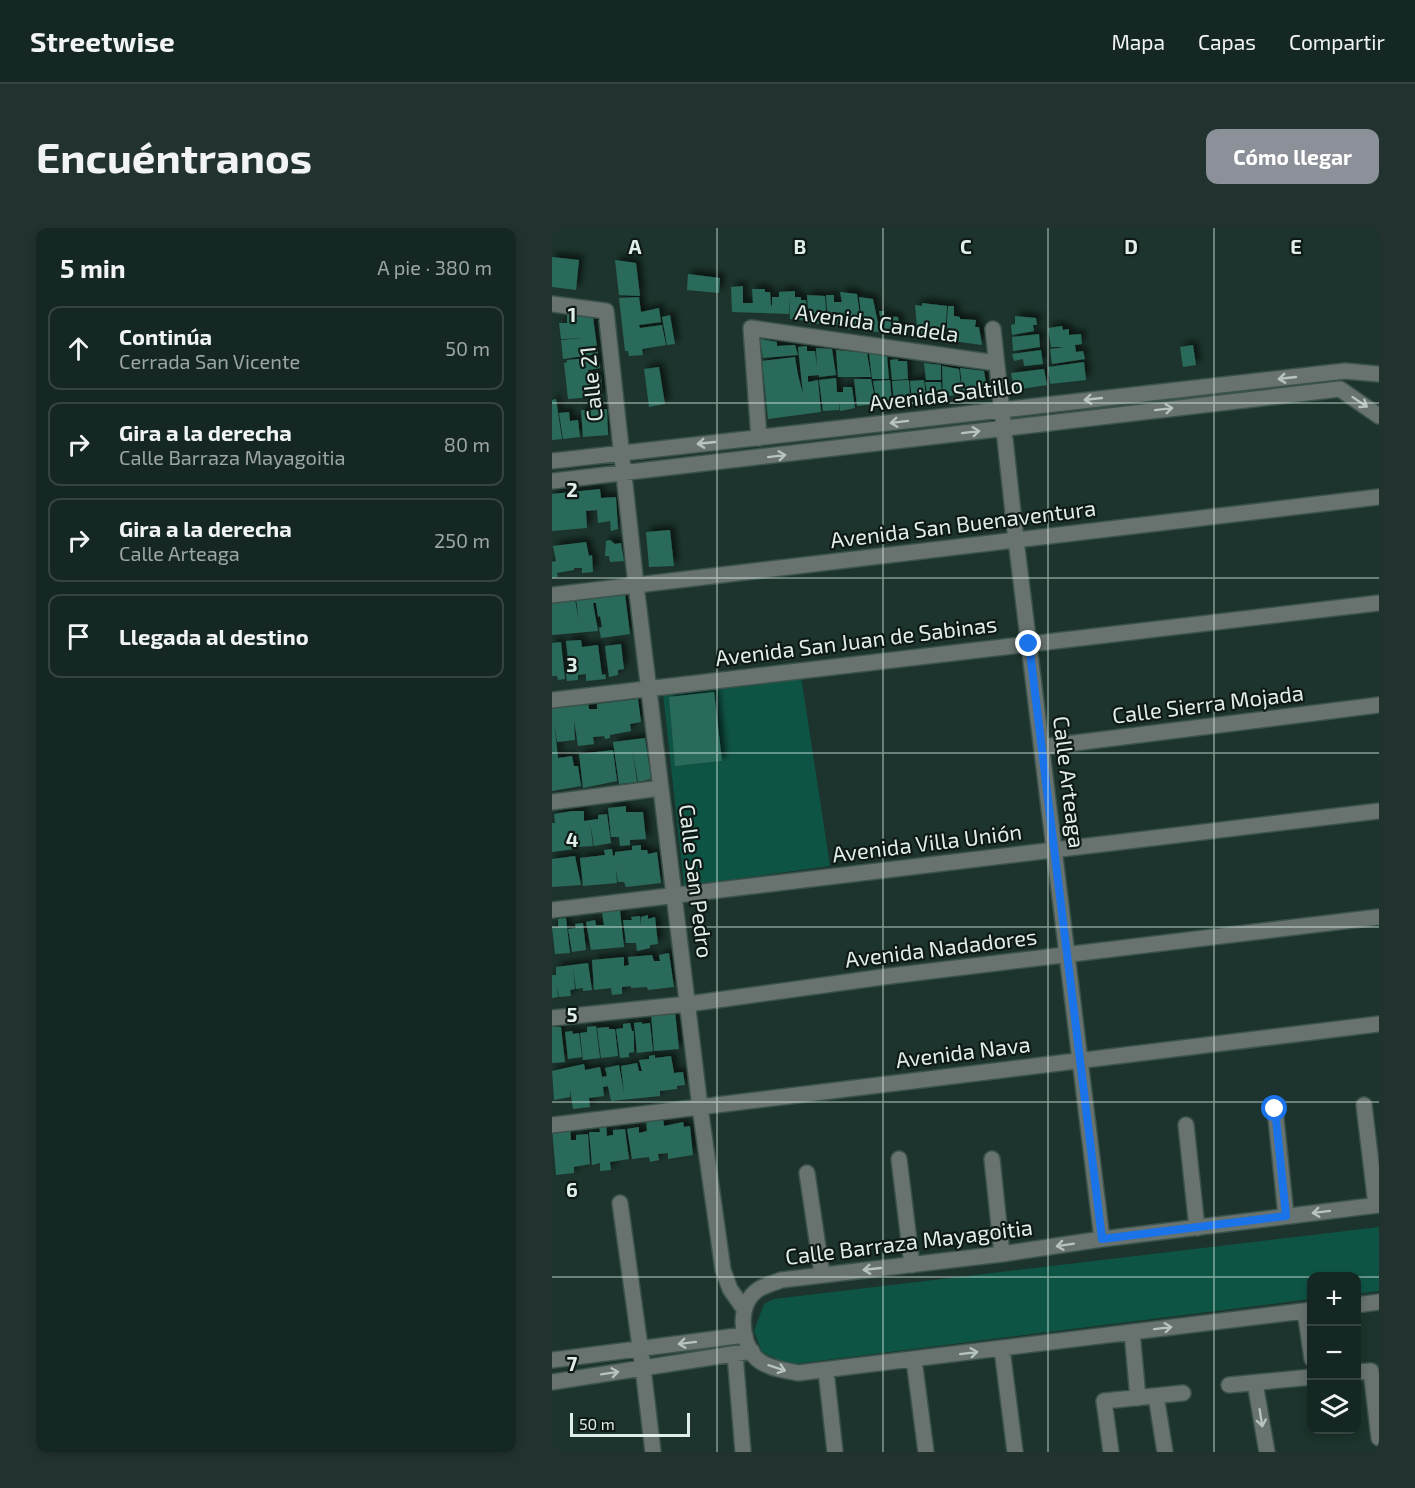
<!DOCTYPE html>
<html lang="es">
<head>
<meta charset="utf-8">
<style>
  :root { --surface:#152722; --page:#22332f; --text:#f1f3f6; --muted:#9da5a5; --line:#344440; --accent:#8c9099 }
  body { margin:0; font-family:"Exo 2",sans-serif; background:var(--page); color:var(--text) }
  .controls { position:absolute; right:18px; bottom:18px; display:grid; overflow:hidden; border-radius:12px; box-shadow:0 3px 9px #0003 }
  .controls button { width:54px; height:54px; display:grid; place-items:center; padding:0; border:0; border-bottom:2px solid var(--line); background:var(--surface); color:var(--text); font:30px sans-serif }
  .scale { position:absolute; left:18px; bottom:15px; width:120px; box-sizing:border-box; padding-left:6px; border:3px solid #e0eee9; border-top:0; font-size:16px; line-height:21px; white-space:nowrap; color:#e0eee9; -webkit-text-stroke:4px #0f1916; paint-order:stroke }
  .stop { position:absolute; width:18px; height:18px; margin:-14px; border:4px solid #1a73e8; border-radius:50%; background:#fff }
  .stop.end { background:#1a73e8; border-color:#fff; box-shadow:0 2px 6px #0008 }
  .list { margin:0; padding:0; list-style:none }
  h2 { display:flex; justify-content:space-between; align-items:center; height:78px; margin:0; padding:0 24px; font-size:26px }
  h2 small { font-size:20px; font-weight:400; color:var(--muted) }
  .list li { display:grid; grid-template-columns:39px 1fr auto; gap:18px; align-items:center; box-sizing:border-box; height:84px; margin:0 12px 12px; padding:0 12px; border:2px solid var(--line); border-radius:12px }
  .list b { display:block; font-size:22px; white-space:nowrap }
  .list p { margin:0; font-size:20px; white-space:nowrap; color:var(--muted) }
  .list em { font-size:20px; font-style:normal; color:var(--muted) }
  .icon { flex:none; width:33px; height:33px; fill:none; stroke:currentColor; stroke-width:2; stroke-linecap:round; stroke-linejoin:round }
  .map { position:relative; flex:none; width:827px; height:1224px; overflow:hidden; border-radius:12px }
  header { display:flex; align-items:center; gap:36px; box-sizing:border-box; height:84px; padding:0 30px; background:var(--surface); border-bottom:2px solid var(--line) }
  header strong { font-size:28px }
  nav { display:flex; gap:33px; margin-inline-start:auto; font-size:21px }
  .intro { display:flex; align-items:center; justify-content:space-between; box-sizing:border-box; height:144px; padding:0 36px }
  h1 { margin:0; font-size:42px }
  .button { padding:15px 27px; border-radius:12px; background:var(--accent); color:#fff; font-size:21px; font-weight:700 }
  main { display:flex; gap:36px; padding:0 36px }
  aside { flex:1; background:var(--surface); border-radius:12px; box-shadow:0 3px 9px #0003 }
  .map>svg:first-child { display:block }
  .green { fill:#0e5445 }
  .building { fill:#2c6a5a; filter:url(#shadow) }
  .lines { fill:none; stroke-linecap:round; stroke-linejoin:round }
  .minor-casing { stroke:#3b524b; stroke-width:18 }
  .minor { stroke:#687370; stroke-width:15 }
  .oneway { stroke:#b6c3bf }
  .route { stroke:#1a73e8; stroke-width:8 }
  .grid { fill:none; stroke:#e0eee9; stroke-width:1.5; stroke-opacity:0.55 }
  .labels { text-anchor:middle; stroke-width:4.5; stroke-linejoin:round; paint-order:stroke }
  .street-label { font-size:22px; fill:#e0eee9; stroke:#0f1916 }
  .grid-label { font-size:20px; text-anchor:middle; font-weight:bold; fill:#e0eee9; stroke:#0f1916; stroke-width:4.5; stroke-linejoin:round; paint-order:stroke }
</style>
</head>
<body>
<header>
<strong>Streetwise</strong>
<nav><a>Mapa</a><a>Capas</a><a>Compartir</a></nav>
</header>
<div class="intro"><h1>Encuéntranos</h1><a class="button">Cómo llegar</a></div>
<main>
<aside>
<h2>5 min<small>A pie · 380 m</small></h2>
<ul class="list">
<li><svg class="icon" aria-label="ahead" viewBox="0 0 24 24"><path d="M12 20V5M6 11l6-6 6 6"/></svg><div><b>Continúa</b><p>Cerrada San Vicente</p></div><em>50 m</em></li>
<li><svg class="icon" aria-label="right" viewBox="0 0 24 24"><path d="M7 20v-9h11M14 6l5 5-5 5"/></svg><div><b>Gira a la derecha</b><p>Calle Barraza Mayagoitia</p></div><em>80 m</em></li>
<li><svg class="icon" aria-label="right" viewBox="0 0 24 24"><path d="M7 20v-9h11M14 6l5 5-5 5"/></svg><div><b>Gira a la derecha</b><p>Calle Arteaga</p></div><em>250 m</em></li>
<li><svg class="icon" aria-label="arrive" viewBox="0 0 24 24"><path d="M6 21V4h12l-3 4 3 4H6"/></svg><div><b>Llegada al destino</b></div></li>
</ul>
</aside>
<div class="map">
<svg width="827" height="1224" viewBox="0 0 827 1224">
  <defs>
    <filter id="shadow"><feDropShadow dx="4.5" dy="-4.5" stdDeviation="3" flood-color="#0009"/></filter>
  </defs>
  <rect width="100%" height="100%" fill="#1c342d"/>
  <path class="green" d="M 249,448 L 278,638 L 132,658 L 111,465 Z
    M 827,999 L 827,1063 L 805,1066 L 804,1048 L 760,1048 L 759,1071 L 242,1136 L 227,1132 L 210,1124 L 202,1103 L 212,1076 L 222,1071 Z"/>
  <path class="building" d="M 0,29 L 27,32 L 24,62 L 0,59 Z
    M 63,32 L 84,35 L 88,68 L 67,67 Z
    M 136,46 L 168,50 L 167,65 L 135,62 Z
    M 191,58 L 191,75 L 201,75 L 200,61 L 213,61 L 213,64 L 218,64 L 219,78 L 220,77 L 220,69 L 227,69 L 227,64 L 243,63 L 243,69 L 249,69 L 249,72 L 254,72 L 256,93 L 238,91 L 237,69 L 237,86 L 180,84 L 179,59 Z
    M 288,64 L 305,66 L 310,102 L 293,101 L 291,83 L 291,97 L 276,97 L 274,67 L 282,67 L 282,74 L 290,74 Z
    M 255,67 L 273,68 L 275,96 L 257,96 Z
    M 87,69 L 89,84 L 107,80 L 109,94 L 87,97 L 88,100 L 110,97 L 114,117 L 90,121 L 91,127 L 77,128 L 76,123 L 73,123 L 67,70 Z
    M 307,69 L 321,71 L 328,104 L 311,103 Z
    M 370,75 L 395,78 L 393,112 L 366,109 L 363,77 L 370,78 Z
    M 396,78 L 402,78 L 402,88 L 408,89 L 408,91 L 424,92 L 423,99 L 427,99 L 430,117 L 394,112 Z
    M 327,83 L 332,83 L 332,88 L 346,89 L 349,106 L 331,104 Z
    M 15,85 L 41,89 L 46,126 L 11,131 L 9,112 L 31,110 L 9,111 L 7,95 L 15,95 Z
    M 118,87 L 123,116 L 115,117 L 110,89 Z
    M 463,88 L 484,90 L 485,97 L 481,97 L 482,103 L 460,107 L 459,97 L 463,96 Z
    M 510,98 L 511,102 L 517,101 L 517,107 L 529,106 L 530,116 L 523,117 L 524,124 L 531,123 L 533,131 L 500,136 L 498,121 L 513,119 L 499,119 L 496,100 Z
    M 487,106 L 488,119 L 461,123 L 460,109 Z
    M 208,111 L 225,114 L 225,118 L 243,117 L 246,127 L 211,130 Z
    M 641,117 L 644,137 L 631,139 L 628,119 Z
    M 255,118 L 255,123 L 263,123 L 265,140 L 264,120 L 280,121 L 284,147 L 267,149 L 267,147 L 256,148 L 256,154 L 266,152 L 269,184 L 216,191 L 210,133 L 243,129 L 246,147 L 251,166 L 246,119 Z
    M 284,122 L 315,125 L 319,149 L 286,149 Z
    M 489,122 L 491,136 L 472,138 L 471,131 L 462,133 L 460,126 Z
    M 317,125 L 335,128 L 337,151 L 320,151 Z
    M 46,129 L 48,140 L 36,142 L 37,148 L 49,147 L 50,168 L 16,171 L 12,135 L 15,134 L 15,132 Z
    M 346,131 L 346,133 L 355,133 L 356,151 L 340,152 L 338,132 Z
    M 532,134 L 534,152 L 498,156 L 496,139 Z
    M 372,135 L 389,137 L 389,152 L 374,152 Z
    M 390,138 L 407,141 L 410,166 L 391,169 Z
    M 107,139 L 113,176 L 97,179 L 92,141 Z
    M 408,140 L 432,143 L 435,161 L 411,166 Z
    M 492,141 L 495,157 L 462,162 L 459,145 Z
    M 284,150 L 285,164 L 291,164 L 291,159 L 300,159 L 303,180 L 288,183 L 287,173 L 287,182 L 271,183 L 267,152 Z
    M 302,151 L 319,151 L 324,176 L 305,178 Z
    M 338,152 L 340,174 L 325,176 L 321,153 Z
    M 357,152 L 358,171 L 342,174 L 340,153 Z
    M 372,152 L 374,171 L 360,172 L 358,153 Z
    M 373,154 L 389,154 L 390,170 L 376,171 Z
    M 4,171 L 10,211 L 0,212 L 0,172 Z
    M 55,181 L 56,207 L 31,209 L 29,182 Z
    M 17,184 L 18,193 L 26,192 L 28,209 L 11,211 L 7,185 Z
    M 48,261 L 49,270 L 64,269 L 66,301 L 59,303 L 58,293 L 46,295 L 45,282 L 34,283 L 35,300 L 0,303 L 0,266 Z
    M 118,302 L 122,338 L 97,339 L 94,304 Z
    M 58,312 L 63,316 L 69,315 L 72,333 L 58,334 L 57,328 L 53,328 L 54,313 Z
    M 34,314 L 37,328 L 40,327 L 41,344 L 30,345 L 30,340 L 22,340 L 22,342 L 5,345 L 6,349 L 0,350 L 0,334 L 4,333 L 1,318 Z
    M 73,366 L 78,406 L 49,410 L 47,400 L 50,399 L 48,388 L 46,389 L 44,375 L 41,375 L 46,403 L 0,407 L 0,374 L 23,372 L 27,393 L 24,371 Z
    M 29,412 L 30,419 L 46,417 L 50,447 L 53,446 L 54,451 L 34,453 L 34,446 L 26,447 L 26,452 L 15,453 L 13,440 L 17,440 L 14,413 Z
    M 9,414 L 13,451 L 6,452 L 5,448 L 0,448 L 0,415 Z
    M 69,416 L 72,441 L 66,442 L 66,447 L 57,449 L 53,418 Z
    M 162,464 L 170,533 L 123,538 L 117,469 Z
    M 86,471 L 89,494 L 78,496 L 79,503 L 58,507 L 58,510 L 53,511 L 52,508 L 41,509 L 42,516 L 26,518 L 22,492 L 23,512 L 5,514 L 2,494 L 6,530 L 20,528 L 22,538 L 26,538 L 29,558 L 0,563 L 0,479 L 36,475 L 37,481 L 45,481 L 45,476 Z
    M 93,510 L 99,551 L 86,554 L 80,521 L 85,554 L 67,556 L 61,514 Z
    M 61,522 L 65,553 L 31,560 L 27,526 Z
    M 74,578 L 74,584 L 91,584 L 94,611 L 78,612 L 78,617 L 68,618 L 67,609 L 59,609 L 56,580 Z
    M 20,583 L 32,583 L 32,593 L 46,591 L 46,587 L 55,586 L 59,615 L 42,618 L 38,594 L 41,618 L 23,619 L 23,609 L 21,610 L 22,621 L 0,624 L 0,595 L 3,595 L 2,586 Z
    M 89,617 L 89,622 L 95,622 L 96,626 L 105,624 L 109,655 L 74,659 L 72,654 L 66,654 L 64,641 L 65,655 L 31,658 L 28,630 L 53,627 L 52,622 L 60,621 L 61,628 L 63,627 L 63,624 L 80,622 L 80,618 Z
    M 23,628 L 29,657 L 0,659 L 0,631 Z
    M 68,682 L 72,719 L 39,722 L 34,694 L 43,692 L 44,697 L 52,697 L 50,684 Z
    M 96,687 L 96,691 L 103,689 L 106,716 L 98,717 L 98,720 L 85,723 L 84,715 L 74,715 L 71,692 L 80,692 L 79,689 L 88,688 L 89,699 L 89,689 Z
    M 14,690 L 18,725 L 3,726 L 0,699 L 6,699 L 6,691 Z
    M 31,695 L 34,722 L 20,724 L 16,701 L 24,700 L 23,696 Z
    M 117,725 L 122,759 L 96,762 L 95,759 L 79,760 L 79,758 L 70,759 L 70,766 L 60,767 L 59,760 L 42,762 L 40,732 L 72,729 L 72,738 L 77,737 L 76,729 L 100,727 L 102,733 L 108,733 L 107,727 Z
    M 36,735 L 40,762 L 31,763 L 31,760 L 24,761 L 21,740 L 23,761 L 18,762 L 19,768 L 7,769 L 5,759 L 6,769 L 0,770 L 0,747 L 4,747 L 4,739 Z
    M 123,783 L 127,821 L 102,823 L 99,785 Z
    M 90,794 L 90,796 L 98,795 L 101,823 L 85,825 L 82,795 Z
    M 78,795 L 80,803 L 82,803 L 82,824 L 77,825 L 77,829 L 68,830 L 64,801 L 71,800 L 71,796 Z
    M 44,798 L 48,830 L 31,832 L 28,805 L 35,804 L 35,799 Z
    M 0,799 L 9,799 L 13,834 L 0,835 Z
    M 57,799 L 57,801 L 63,801 L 66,828 L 49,830 L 45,800 Z
    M 20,803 L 21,806 L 27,805 L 30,829 L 16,831 L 13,804 Z
    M 103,827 L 103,830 L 119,828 L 122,845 L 131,844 L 133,857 L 125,858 L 125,861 L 108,863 L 108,868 L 59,873 L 56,858 L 51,859 L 52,868 L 37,870 L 38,879 L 21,881 L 18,862 L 18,869 L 2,872 L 0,843 L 32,836 L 33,842 L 48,839 L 50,849 L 55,848 L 53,840 L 67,837 L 72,865 L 69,838 L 85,835 L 87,843 L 90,843 L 87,832 L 97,831 L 97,828 Z
    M 111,889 L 112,898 L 131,894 L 132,899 L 138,898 L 141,927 L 116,931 L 116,925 L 106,926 L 107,932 L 98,934 L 97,929 L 80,931 L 75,901 L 87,899 L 87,905 L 95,903 L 94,891 Z
    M 54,896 L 55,908 L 61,907 L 61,902 L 73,901 L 77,931 L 58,934 L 59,942 L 48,943 L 48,935 L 40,937 L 37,904 L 48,904 L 47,897 Z
    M 18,898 L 19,912 L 24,912 L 24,907 L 36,906 L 38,936 L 22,939 L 22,945 L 4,947 L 0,900 Z"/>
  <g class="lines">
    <g class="minor-casing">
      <path id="minor" d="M 0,76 L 54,83 L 84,357 L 148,879 L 171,1042 L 178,1061 L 192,1081
        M 441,101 L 464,312 L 550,1011
        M 788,161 L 827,188
        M 207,210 L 199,100 L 444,135
        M 0,233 L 793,143 L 827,146
        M 0,253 L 788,161
        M 0,367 L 827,269
        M 0,472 L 827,375
        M 490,519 L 827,477
        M 0,574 L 109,560
        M 0,682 L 827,583
        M 0,790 L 136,776 L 338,748 L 827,689
        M 812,877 L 824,977
        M 723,881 L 734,988
        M 0,897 L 827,796
        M 634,897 L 645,1000
        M 347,931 L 360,1037
        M 440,931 L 450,1026
        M 255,945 L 270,1046
        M 68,975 L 91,1140 L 101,1224
        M 804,1077 L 827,1074
        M 760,1082 L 246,1145 C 232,1142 213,1140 203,1129 C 188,1111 185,1075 207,1061 C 214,1057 222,1055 229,1052 L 450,1026 L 550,1011 L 827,977
        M 753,1083 L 760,1131
        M 580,1104 L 586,1170
        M 450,1121 L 463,1224
        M 183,1126 L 191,1224
        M 0,1132 L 193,1107
        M 362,1132 L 374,1224
        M 274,1143 L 283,1224
        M 804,1144 L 819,1143 L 827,1210
        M 0,1154 L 200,1123
        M 703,1155 L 715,1224
        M 677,1157 L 760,1149
        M 604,1168 L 613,1224
        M 559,1224 L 552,1173 L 631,1165"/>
    </g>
    <use href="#minor" class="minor"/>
  </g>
  <defs><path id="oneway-shaft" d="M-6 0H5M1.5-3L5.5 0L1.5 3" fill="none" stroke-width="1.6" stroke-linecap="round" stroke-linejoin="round" transform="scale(1.5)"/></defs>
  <g class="oneway">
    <use href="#oneway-shaft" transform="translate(735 150) rotate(174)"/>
    <use href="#oneway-shaft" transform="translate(541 171) rotate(174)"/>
    <use href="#oneway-shaft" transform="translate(808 174) rotate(34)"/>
    <use href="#oneway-shaft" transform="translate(612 181) rotate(-7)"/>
    <use href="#oneway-shaft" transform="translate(347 194) rotate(173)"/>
    <use href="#oneway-shaft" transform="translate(419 204) rotate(-7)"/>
    <use href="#oneway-shaft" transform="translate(154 215) rotate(174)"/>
    <use href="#oneway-shaft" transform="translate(225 228) rotate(-7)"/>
    <use href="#oneway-shaft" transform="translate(769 984) rotate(173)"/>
    <use href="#oneway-shaft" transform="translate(513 1017) rotate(171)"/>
    <use href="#oneway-shaft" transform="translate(320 1041) rotate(174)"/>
    <use href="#oneway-shaft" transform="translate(611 1100) rotate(-7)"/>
    <use href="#oneway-shaft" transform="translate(135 1115) rotate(173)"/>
    <use href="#oneway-shaft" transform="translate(417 1125) rotate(-7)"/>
    <use href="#oneway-shaft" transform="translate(225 1140) rotate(18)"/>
    <use href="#oneway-shaft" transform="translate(58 1145) rotate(-9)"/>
    <use href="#oneway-shaft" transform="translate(709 1190) rotate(81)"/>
  </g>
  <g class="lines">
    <path class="route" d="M 477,416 L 550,1011 L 734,988 L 723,881"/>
  </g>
  <path class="grid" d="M 165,0 L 165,1224M 331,0 L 331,1224M 496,0 L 496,1224M 662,0 L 662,1224M 0,175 L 827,175M 0,350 L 827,350M 0,525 L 827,525M 0,699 L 827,699M 0,874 L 827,874M 0,1049 L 760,1049M 804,1049 L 827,1049"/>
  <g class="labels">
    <g class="street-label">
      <text transform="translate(325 95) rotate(8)" y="8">Avenida Candela</text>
      <text transform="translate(39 156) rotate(-96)" y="8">Calle 21</text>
      <text transform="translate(394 166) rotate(-7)" y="8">Avenida Saltillo</text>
      <text transform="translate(411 296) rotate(-7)" y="8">Avenida San Buenaventura</text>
      <text transform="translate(304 413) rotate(-7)" y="8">Avenida San Juan de Sabinas</text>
      <text transform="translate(656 476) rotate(-7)" y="8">Calle Sierra Mojada</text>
      <text transform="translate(517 554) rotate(83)" y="8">Calle Arteaga</text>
      <text transform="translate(375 615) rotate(-7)" y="8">Avenida Villa Unión</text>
      <text transform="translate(144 653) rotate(83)" y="8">Calle San Pedro</text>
      <text transform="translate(389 720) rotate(-7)" y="8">Avenida Nadadores</text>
      <text transform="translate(411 824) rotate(-7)" y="8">Avenida Nava</text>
      <text transform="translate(357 1014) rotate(-7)" y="8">Calle Barraza Mayagoitia</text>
    </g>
  </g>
  <g class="grid-label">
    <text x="83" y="26">A</text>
    <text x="248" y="26">B</text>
    <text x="414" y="26">C</text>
    <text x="579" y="26">D</text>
    <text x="744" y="26">E</text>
    <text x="20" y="94">1</text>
    <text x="20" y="269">2</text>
    <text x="20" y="444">3</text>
    <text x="20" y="619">4</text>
    <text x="20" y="794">5</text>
    <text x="20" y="969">6</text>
    <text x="20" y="1143">7</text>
  </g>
</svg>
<div class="controls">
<button>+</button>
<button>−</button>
<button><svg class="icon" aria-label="layers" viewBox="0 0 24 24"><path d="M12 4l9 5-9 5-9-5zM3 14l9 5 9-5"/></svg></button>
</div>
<div class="scale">50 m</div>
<div class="stop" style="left:723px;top:881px"></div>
<div class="stop end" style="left:477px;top:416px"></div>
</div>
</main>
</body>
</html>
